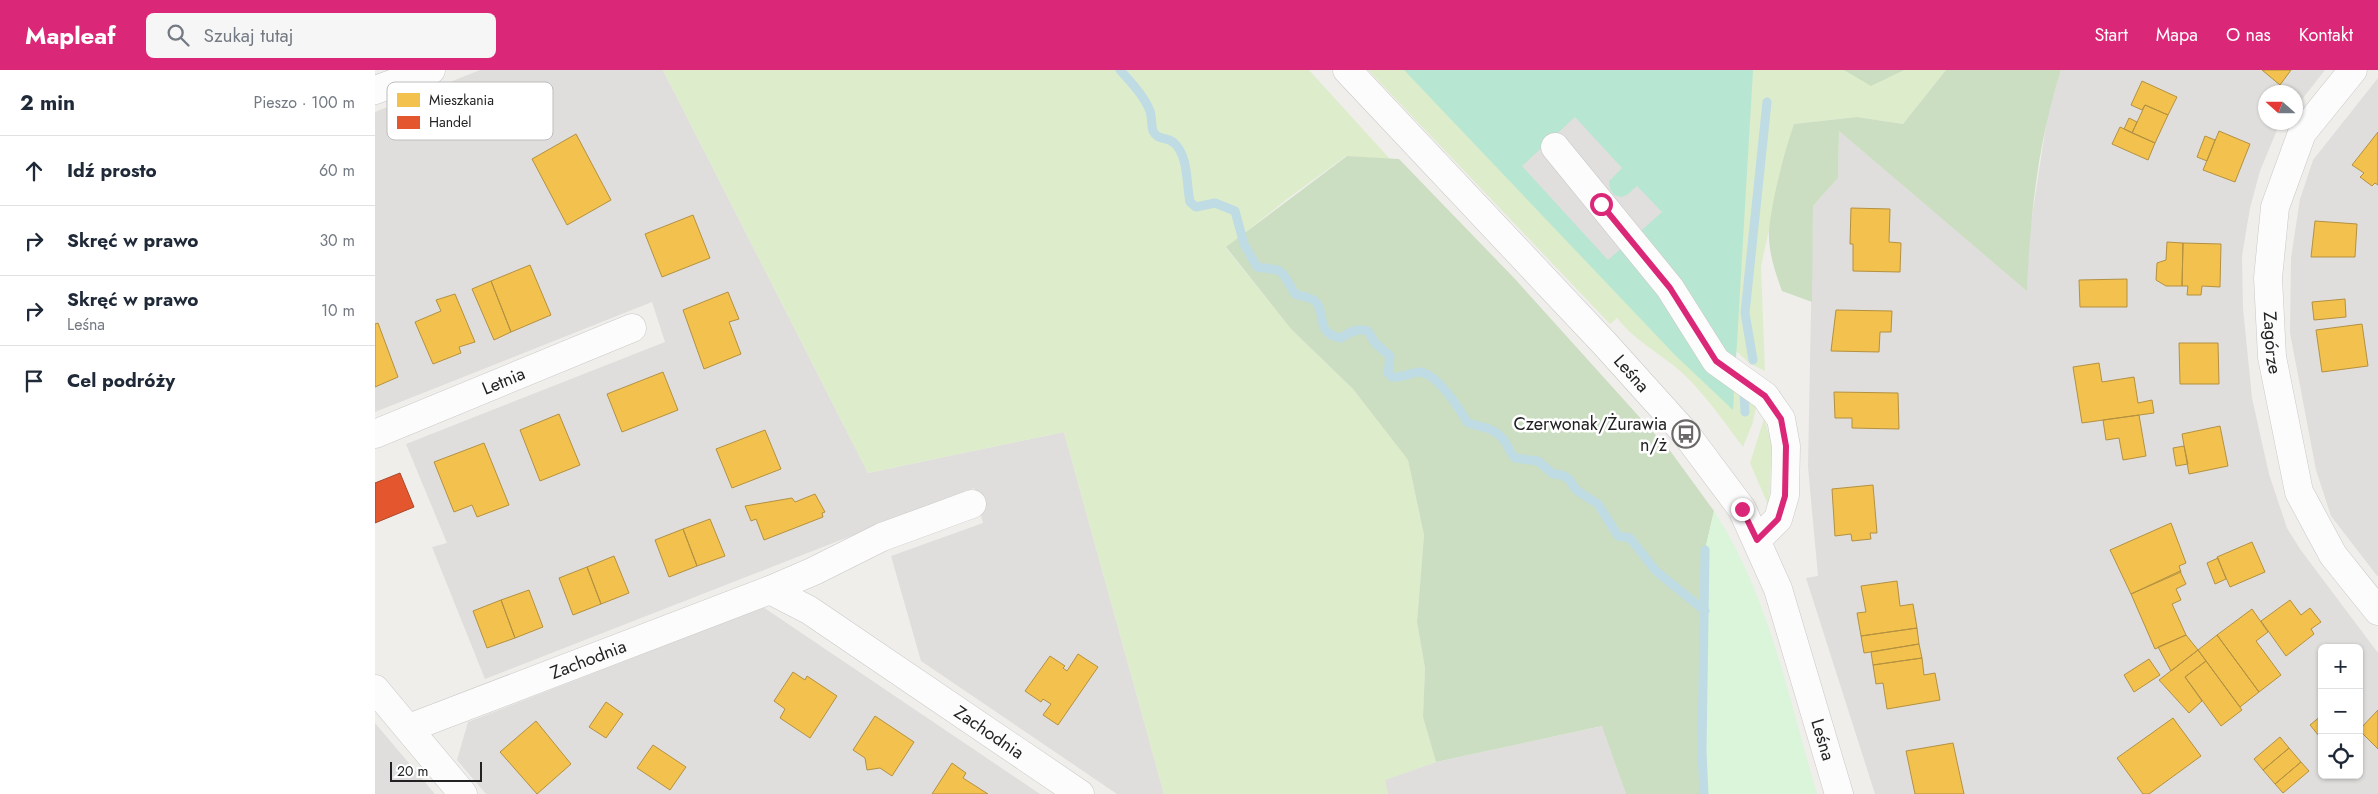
<!DOCTYPE html>
<html lang="pl">
<head>
<meta charset="utf-8">
<style>
  :root { --surface:#fff; --page:#f6f6f7; --text:#1f2937; --muted:#747a83; --line:#e0e1e3; --accent:#db2777 }
  body { margin:0; font-family:Jost,sans-serif; background:var(--page); color:var(--text) }
  .controls { position:absolute; right:15px; bottom:15px; display:grid; overflow:hidden; border-radius:8px; box-shadow:0 1px 4px #0004 }
  .controls button { width:45px; height:45px; display:grid; place-items:center; padding:0; border:0; border-bottom:1px solid var(--line); background:var(--surface); color:var(--text); font:25px sans-serif }
  .compass { position:absolute; left:1883px; top:15px; width:45px; height:45px; border-radius:50%; background:var(--surface); box-shadow:0 1px 4px #0004; rotate:291deg }
  .scale { position:absolute; left:15px; bottom:12px; width:92px; box-sizing:border-box; padding-left:5px; border:2px solid #222; border-top:0; font-size:14px; line-height:18px; white-space:nowrap; color:#222; -webkit-text-stroke:4px #fff; paint-order:stroke }
  .stop { position:absolute; width:15px; height:15px; margin:-11px; border:4px solid #db2777; border-radius:50%; background:#fff }
  .stop.end { background:#db2777; border-color:#fff; box-shadow:0 1px 5px #0008 }
  .list { margin:0; padding:0; list-style:none }
  h2 { display:flex; justify-content:space-between; align-items:center; height:65px; margin:0; padding:0 20px; font-size:21px }
  h2 small { font-size:16px; font-weight:400; color:var(--muted) }
  .list li { display:grid; grid-template-columns:32px 1fr auto; gap:15px; align-items:center; box-sizing:border-box; height:70px; padding:0 20px; border-top:1px solid var(--line) }
  .list b { display:block; font-size:19px; white-space:nowrap }
  .list p { margin:0; font-size:16px; white-space:nowrap; color:var(--muted) }
  .list em { font-size:16px; font-style:normal; color:var(--muted) }
  .icon { flex:none; width:28px; height:28px; fill:none; stroke:currentColor; stroke-width:2; stroke-linecap:round; stroke-linejoin:round }
  .map { position:relative; flex:none; width:2003px; height:724px; overflow:hidden }
  header { display:flex; align-items:center; gap:30px; box-sizing:border-box; height:70px; padding:0 25px; background:var(--accent); color:#fff }
  header strong { font-size:24px }
  nav { display:flex; gap:28px; margin-inline-start:auto; font-size:18px }
  .search { width:350px; height:45px; background:var(--page); display:flex; align-items:center; gap:12px; box-sizing:border-box; padding:0 18px; border-radius:8px; color:var(--muted); font-size:19px }
  main { display:flex }
  aside { flex:1; background:var(--surface) }
  .map>svg:first-child { display:block }
  .residential { fill:#dfdedc; fill-rule:evenodd }
  .grass { fill:#ddeccb }
  .forest { fill:#cbdec1 }
  .park { fill:#daf5da }
  .pitch { fill:#b7e6d2 }
  .parking { fill:#e0dfde }
  .homes { fill:#f2c14e; stroke:#b49141 }
  .shops { fill:#e4572e; stroke:#aa472a }
  .lines { fill:none; stroke-linecap:round; stroke-linejoin:round }
  .stream { stroke:#bfdbe3; stroke-width:9 }
  .minor-casing { stroke:#c9c8c7; stroke-width:29 }
  .minor { stroke:#fdfcfc; stroke-width:28 }
  .route { stroke:#db2777; stroke-width:6 }
  .labels { text-anchor:middle; stroke-width:5; stroke-linejoin:round; paint-order:stroke }
  .street-label { font-size:18px; fill:#222; stroke:#fff }
  .poi-label { font-size:18px; fill:#222; stroke:#fff; text-anchor:end }
  .key { fill:#fff; stroke:#bdbdbd; stroke-width:1 }
  .key-label { font-size:14px; fill:#222 }
</style>
</head>
<body>
<header>
<strong>Mapleaf</strong>
<div class="search"><svg class="icon" aria-label="search" viewBox="0 0 24 24"><circle cx="10" cy="10" r="6"/><path d="M15 15l6 6"/></svg>Szukaj tutaj</div>
<nav><a>Start</a><a>Mapa</a><a>O nas</a><a>Kontakt</a></nav>
</header>
<main>
<aside>
<h2>2 min<small>Pieszo · 100 m</small></h2>
<ul class="list">
<li><svg class="icon" aria-label="ahead" viewBox="0 0 24 24"><path d="M12 20V5M6 11l6-6 6 6"/></svg><div><b>Idź prosto</b></div><em>60 m</em></li>
<li><svg class="icon" aria-label="right" viewBox="0 0 24 24"><path d="M7 20v-9h11M14 6l5 5-5 5"/></svg><div><b>Skręć w prawo</b></div><em>30 m</em></li>
<li><svg class="icon" aria-label="right" viewBox="0 0 24 24"><path d="M7 20v-9h11M14 6l5 5-5 5"/></svg><div><b>Skręć w prawo</b><p>Leśna</p></div><em>10 m</em></li>
<li><svg class="icon" aria-label="arrive" viewBox="0 0 24 24"><path d="M6 21V4h12l-3 4 3 4H6"/></svg><div><b>Cel podróży</b></div></li>
</ul>
</aside>
<div class="map">
<svg width="2003" height="724" viewBox="0 0 2003 724">
  <rect width="100%" height="100%" fill="#f0eeeb"/>
  <path class="residential" d="M 105,0 L 288,0 L 493,403 L 689,362 L 789,724 L 742,724 L 546,591 L 516,486 L 608,453 L 599,418 L 110,609 L 57,477 L 72,473 L 31,374 L 290,272 L 277,232 L 0,342 L 0,42 Z
    M 1686,0 L 1950,0 L 1921,37 L 1920,22 L 1890,22 L 1890,52 L 1908,53 L 1902,60 L 1885,101 L 1875,138 L 1867,186 L 1868,238 L 1877,328 L 1894,404 L 1912,458 L 1925,479 L 2003,583 L 2003,724 L 1500,724 L 1431,508 L 1443,506 L 1433,397 L 1438,136 L 1463,108 L 1464,61 L 1652,220 L 1654,166 L 1673,42 ZM 1947,578 L 1984,578 L 1984,705 L 1947,705 Z
    M 2003,8 L 2003,507 L 1956,446 L 1941,400 L 1915,263 L 1916,188 L 1925,129 L 1938,90 Z
    M 388,537 L 665,724 L 111,724 L 82,690 L 93,652 Z
    M 0,653 L 60,724 L 0,724 Z
    M 1228,656 L 1251,724 L 1013,724 L 1009,710 L 1061,692 Z"/>
  <path class="grass" d="M 288,0 L 934,0 L 1015,89 L 971,86 L 912,129 L 851,178 L 916,259 L 978,319 L 1033,390 L 1049,465 L 1042,552 L 1050,598 L 1048,647 L 1061,692 L 1010,710 L 1013,724 L 789,724 L 689,362 L 493,403 Z
    M 993,0 L 1152,0 L 1254,103 L 1382,332 L 1378,352 L 1368,377 C 1348,351 1329,322 1304,300 C 1283,282 1259,270 1242,248 L 1235,254 Z
    M 1284,0 L 1571,0 L 1528,54 L 1482,47 L 1419,54 L 1407,98 L 1386,197 L 1390,301 L 1374,293 L 1359,279 Z
    M 1389,349 L 1397,373 L 1394,437 L 1375,393 Z"/>
  <path class="forest" d="M 1469,0 L 1529,0 L 1496,16 Z
    M 1571,0 L 1686,0 C 1663,71 1655,147 1652,221 L 1464,61 L 1463,108 L 1438,136 L 1437,232 L 1407,221 C 1400,202 1393,181 1394,160 C 1397,130 1409,83 1419,54 L 1482,47 L 1528,54 Z
    M 972,86 L 1024,89 L 1140,209 L 1296,382 L 1339,441 L 1330,480 L 1329,724 L 1251,724 L 1227,656 L 1061,692 L 1048,647 L 1050,598 L 1042,552 L 1049,465 L 1033,390 L 978,319 L 916,259 L 851,177 Z"/>
  <path class="park" d="M 1339,441 C 1394,525 1414,629 1442,724 L 1329,724 L 1327,682 L 1330,480 Z"/>
  <path class="pitch" d="M 1029,0 L 1378,0 L 1358,340 L 1300,285 Z"/>
  <path class="parking" d="M 1200,47 L 1247,98 L 1234,111 L 1235,119 L 1239,125 L 1246,127 L 1252,125 L 1262,116 L 1287,142 L 1233,190 L 1147,96 Z"/>
  <path class="homes" d="M 1887,0 L 1916,0 L 1905,15 Z
    M 1767,11 L 1802,27 L 1793,45 L 1770,35 L 1767,40 L 1756,35 Z
    M 1770,35 L 1793,45 L 1780,73 L 1757,63 Z
    M 1754,48 L 1762,52 L 1757,63 L 1749,59 Z
    M 1745,57 L 1780,73 L 1773,90 L 1737,74 Z
    M 1844,61 L 1875,74 L 1860,112 L 1828,100 Z
    M 2003,62 L 2003,115 L 2000,113 L 1997,116 L 1985,107 L 1989,103 L 1977,95 Z
    M 201,64 L 236,130 L 192,155 L 157,89 Z
    M 1830,66 L 1840,70 L 1832,91 L 1822,87 Z
    M 1476,138 L 1515,139 L 1514,172 L 1526,173 L 1525,202 L 1478,201 L 1478,174 L 1475,174 Z
    M 318,145 L 335,188 L 287,207 L 270,164 Z
    M 1940,151 L 1982,154 L 1980,187 L 1936,187 Z
    M 1792,172 L 1808,173 L 1807,216 L 1791,216 L 1781,210 L 1782,193 L 1791,190 Z
    M 1808,173 L 1846,174 L 1845,217 L 1827,216 L 1826,225 L 1812,225 L 1813,216 L 1807,216 Z
    M 155,195 L 176,245 L 136,262 L 116,211 Z
    M 1752,209 L 1752,237 L 1705,237 L 1704,210 Z
    M 116,211 L 136,262 L 119,270 L 97,219 Z
    M 353,222 L 364,249 L 354,252 L 366,284 L 329,299 L 308,240 Z
    M 80,224 L 100,272 L 84,277 L 86,283 L 58,294 L 40,252 L 66,241 L 61,230 Z
    M 1970,229 L 1971,247 L 1939,250 L 1937,232 Z
    M 1461,240 L 1517,241 L 1516,262 L 1505,262 L 1504,282 L 1456,281 Z
    M 3,253 L 23,307 L 0,317 L 0,254 Z
    M 1987,254 L 1993,296 L 1947,302 L 1941,260 Z
    M 1804,273 L 1843,273 L 1844,314 L 1805,314 Z
    M 1724,293 L 1727,312 L 1759,307 L 1763,333 L 1777,330 L 1779,343 L 1707,353 L 1698,297 Z
    M 288,302 L 303,340 L 247,362 L 232,324 Z
    M 1459,322 L 1523,323 L 1524,359 L 1477,358 L 1477,348 L 1460,348 Z
    M 184,344 L 205,395 L 165,411 L 145,360 Z
    M 1764,345 L 1771,386 L 1748,390 L 1744,368 L 1731,370 L 1728,350 Z
    M 1845,356 L 1853,396 L 1814,404 L 1807,364 Z
    M 390,360 L 406,399 L 357,418 L 341,379 Z
    M 109,373 L 134,435 L 102,447 L 97,435 L 79,442 L 59,392 Z
    M 1809,376 L 1813,394 L 1801,396 L 1798,378 Z
    M 1498,415 L 1502,463 L 1495,463 L 1496,469 L 1477,471 L 1476,464 L 1460,466 L 1457,419 Z
    M 440,424 L 450,442 L 447,443 L 448,447 L 389,470 L 381,449 L 376,451 L 370,436 L 417,428 L 420,432 Z
    M 335,449 L 350,486 L 322,496 L 308,459 Z
    M 1796,453 L 1811,493 L 1804,496 L 1806,502 L 1756,524 L 1735,480 Z
    M 308,459 L 322,496 L 294,507 L 280,470 Z
    M 1877,472 L 1890,502 L 1855,517 L 1842,487 Z
    M 239,486 L 254,523 L 226,534 L 212,497 Z
    M 1843,488 L 1851,509 L 1840,514 L 1832,493 Z
    M 212,497 L 226,534 L 198,545 L 184,508 Z
    M 1805,501 L 1811,514 L 1801,519 L 1806,530 L 1797,534 L 1811,565 L 1780,579 L 1756,524 Z
    M 1522,511 L 1525,536 L 1538,534 L 1542,558 L 1486,566 L 1482,543 L 1491,542 L 1486,516 Z
    M 154,520 L 168,557 L 140,568 L 126,530 Z
    M 126,530 L 140,568 L 112,578 L 98,541 Z
    M 1915,530 L 1926,545 L 1935,538 L 1946,552 L 1936,559 L 1939,564 L 1911,586 L 1886,551 Z
    M 1877,539 L 1893,562 L 1881,571 L 1906,605 L 1884,622 L 1842,565 Z
    M 1542,558 L 1544,574 L 1489,583 L 1486,566 Z
    M 1811,565 L 1823,580 L 1796,601 L 1783,577 Z
    M 1842,565 L 1884,622 L 1865,637 L 1823,580 Z
    M 1544,574 L 1547,588 L 1498,595 L 1496,582 Z
    M 1823,580 L 1831,591 L 1810,607 L 1827,631 L 1814,643 L 1784,610 Z
    M 703,584 L 723,597 L 683,655 L 668,645 L 676,634 L 668,629 L 666,632 L 650,621 L 675,586 L 690,596 L 688,598 L 692,601 Z
    M 1547,588 L 1549,605 L 1560,603 L 1565,630 L 1512,639 L 1508,613 L 1501,614 L 1498,595 Z
    M 1774,589 L 1785,605 L 1759,622 L 1749,605 Z
    M 1831,591 L 1867,640 L 1846,656 L 1810,607 Z
    M 418,602 L 430,610 L 432,606 L 462,626 L 435,668 L 405,648 L 410,639 L 399,631 Z
    M 231,632 L 248,644 L 231,668 L 214,657 Z
    M 2003,640 L 2003,679 L 1984,660 Z
    M 1947,645 L 1947,663 L 1944,666 L 1935,655 Z
    M 500,646 L 539,672 L 517,706 L 505,698 L 492,700 L 490,688 L 478,680 Z
    M 1798,648 L 1826,686 L 1774,724 L 1768,724 L 1742,688 Z
    M 161,651 L 196,694 L 162,724 L 125,682 Z
    M 1905,667 L 1914,678 L 1888,700 L 1879,689 Z
    M 1578,673 L 1589,724 L 1540,724 L 1531,681 Z
    M 278,675 L 311,697 L 295,720 L 262,698 Z
    M 1914,678 L 1926,692 L 1900,714 L 1888,700 Z
    M 1926,692 L 1934,701 L 1908,723 L 1900,714 Z
    M 577,693 L 591,703 L 588,708 L 613,724 L 557,724 Z"/>
  <path class="shops" d="M 25,403 L 39,437 L 0,453 L 0,413 Z"/>
  <g class="lines">
    <path class="stream" d="M 745,0 C 756,12 769,26 775,41 C 777,47 776,55 778,61 C 782,70 791,67 798,72 C 814,85 811,114 815,132 L 821,137 L 840,133 L 860,141 L 869,174 L 882,197 L 903,200 L 909,205 L 920,224 C 927,227 936,227 941,232 C 951,243 940,264 966,268 C 975,262 982,258 993,261 L 1000,273 L 1015,286 L 1013,303 L 1017,307 C 1027,308 1034,303 1044,302 C 1061,302 1084,338 1092,352 C 1104,358 1117,356 1127,368 C 1133,374 1134,382 1140,388 L 1163,391 L 1178,404 L 1187,405 L 1194,409 L 1201,420 L 1223,434 L 1243,466 L 1255,468 L 1281,501 L 1330,541
      M 1378,290 L 1370,243 L 1392,32
      M 1369,321 L 1370,342
      M 1329,724 L 1327,682 L 1330,480"/>
    <g class="minor-casing">
      <g id="minor">
        <path id="s1" d="M 972,0 L 1230,274 L 1311,364 L 1367,439 L 1403,519 L 1464,724"/>
        <path id="s2" d="M 1978,0 L 1927,63 L 1900,137 L 1893,208 L 1897,287 L 1924,422 L 1958,485 L 2003,541"/>
        <path d="M 0,20 L 56,0"/>
        <path d="M 1180,77 L 1295,218 L 1341,291 L 1390,326 L 1406,349 L 1411,376 L 1410,425 L 1403,449 L 1382,470"/>
        <path id="s3" d="M 0,364 L 257,258"/>
        <path d="M 395,520 L 439,501 L 507,467 L 597,434"/>
        <path d="M 0,619 L 88,724"/>
        <path id="s4" d="M 34,658 L 395,520 L 434,540 L 705,724"/>
      </g>
    </g>
    <use href="#minor" class="minor"/>
  </g>
  <g class="lines">
    <path class="route" d="M 1226,134 L 1295,218 L 1341,291 L 1390,326 L 1406,349 L 1411,376 L 1410,426 L 1403,449 L 1382,470 L 1367,439"/>
  </g>
  <defs>
    <g id="bus-ring" transform="scale(1.4375)"><circle r="9.5" fill="#fff" stroke="#6a6968" stroke-width="1.5"/><path d="M-5-6H5V4H4V6H2V4H-2V6H-4V4H-5ZM-3.5-4V0h7V-4ZM-3.5 1.2v1.5H-2V1.2ZM2 1.2v1.5H3.5V1.2Z" fill="#6a6968"/></g>
  </defs>
  <g fill-rule="evenodd">
    <use href="#bus-ring" x="1311" y="364"/>
  </g>
  <g class="labels">
    <g class="street-label">
      <text dy="6" stroke="none"><textPath href="#s2" startOffset="296">Zagórze</textPath></text>
      <text dy="6" stroke="none"><textPath href="#s1" startOffset="416">Leśna</textPath></text>
      <text dy="6" stroke="none"><textPath href="#s3" startOffset="139">Letnia</textPath></text>
      <text dy="6" stroke="none"><textPath href="#s4" startOffset="192">Zachodnia</textPath></text>
      <text dy="6" stroke="none"><textPath href="#s4" startOffset="648">Zachodnia</textPath></text>
      <text dy="6" stroke="none"><textPath href="#s1" startOffset="836">Leśna</textPath></text>
    </g>
    <g class="poi-label">
      <text x="1292" y="360">Czerwonak/Żurawia<tspan x="1292" dy="21">n/ż</tspan></text>
    </g>
  </g>
  <rect x="12" y="12" width="166" height="58" rx="8" class="key"/>
  <rect x="22" y="23" width="23" height="14" fill="#f2c14e"/>
  <rect x="22" y="46" width="23" height="13" fill="#e4572e"/>
  <g class="key-label">
    <text x="54" y="35">Mieszkania</text>
    <text x="54" y="57">Handel</text>
  </g>
</svg>
<div class="controls">
<button>+</button>
<button>−</button>
<button><svg class="icon" aria-label="locate" viewBox="0 0 24 24"><circle cx="12" cy="12" r="6"/><path d="M12 2v4M12 18v4M2 12h4M18 12h4"/></svg></button>
</div>
<svg class="compass" viewBox="-18 -18 36 36"><path d="M0-13l5 13h-10z" fill="#e53935"/><path d="M0 13l5-13h-10z" fill="#747a83"/></svg>
<div class="scale">20 m</div>
<div class="stop" style="left:1226px;top:134px"></div>
<div class="stop end" style="left:1367px;top:439px"></div>
</div>
</main>
</body>
</html>
